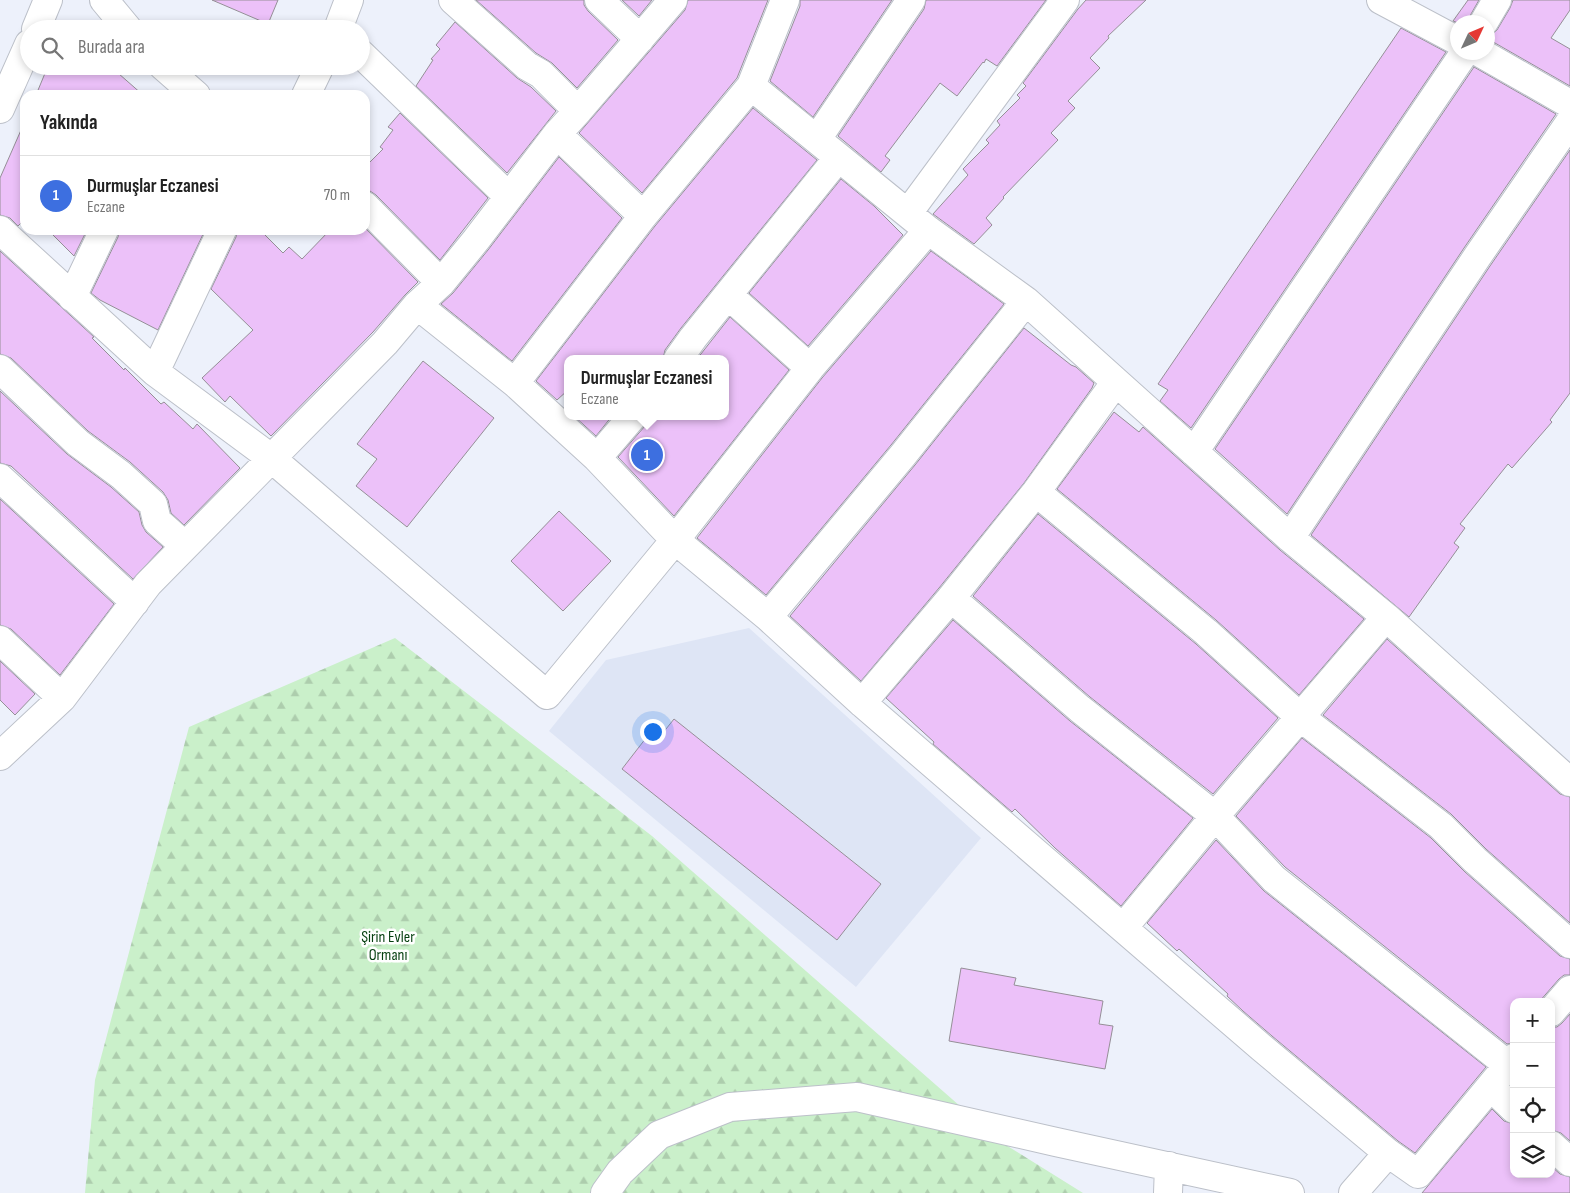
<!DOCTYPE html>
<html lang="tr">
<head>
<meta charset="utf-8">
<style>
  :root { --surface:#fff; --page:#f2f2f2; --text:#222; --muted:#767676; --line:#e0e0e0; --accent:#3d6fe0 }
  body { margin:0; font-family:"Sofia Sans Condensed",sans-serif; background:var(--page); color:var(--text) }
  .controls { position:absolute; right:15px; bottom:15px; display:grid; overflow:hidden; border-radius:10px; box-shadow:0 2px 8px #0003 }
  .controls button { width:45px; height:45px; display:grid; place-items:center; padding:0; border:0; border-bottom:1px solid var(--line); background:var(--surface); color:var(--text); font:25px sans-serif }
  .compass { position:absolute; left:1450px; top:15px; width:45px; height:45px; border-radius:50%; background:var(--surface); box-shadow:0 2px 8px #0003; rotate:46deg }
  .you { position:absolute; left:652px; top:731px; width:18px; height:18px; margin:-12px; border:4px solid #fff; border-radius:50%; background:#1a73e8; box-shadow:0 0 0 8px #1a73e833 }
  .badge { display:grid; place-items:center; width:32px; height:32px; border-radius:50%; background:var(--accent); color:#fff; font-size:16px; font-weight:700 }
  .pin { position:absolute; translate:-50% -50%; border:2px solid #fff; box-shadow:0 1px 5px #0006 }
  .popup { position:absolute; left:564px; top:355px; width:165px; height:65px; box-sizing:border-box; display:grid; place-content:center; border-radius:10px; background:var(--surface); filter:drop-shadow(0 1px 4px #0005); font-size:16px; white-space:nowrap; color:var(--muted) }
  .popup b { font-size:19px; color:var(--text) }
  .popup::after { content:''; position:absolute; left:50%; top:100%; margin-left:-10px; border:10px solid transparent; border-top-color:var(--surface) }
  .list { margin:0; padding:0; list-style:none }
  h2 { display:flex; justify-content:space-between; align-items:center; height:65px; margin:0; padding:0 20px; font-size:21px }
  h2 small { font-size:16px; font-weight:400; color:var(--muted) }
  .list li { display:grid; grid-template-columns:32px 1fr auto; gap:15px; align-items:center; box-sizing:border-box; height:80px; padding:0 20px; border-top:1px solid var(--line) }
  .list b { display:block; font-size:19px; white-space:nowrap }
  .list p { margin:0; font-size:16px; white-space:nowrap; color:var(--muted) }
  .list em { font-size:16px; font-style:normal; color:var(--muted) }
  .icon { flex:none; width:28px; height:28px; fill:none; stroke:currentColor; stroke-width:2; stroke-linecap:round; stroke-linejoin:round }
  .map { position:relative; flex:none; width:1570px; height:1193px; overflow:hidden }
  .search { position:absolute; background:var(--surface); box-shadow:0 2px 8px #0003; left:20px; top:20px; width:350px; height:55px; display:flex; align-items:center; gap:12px; box-sizing:border-box; padding:0 18px; border-radius:28px; color:var(--muted); font-size:19px }
  .panel { position:absolute; background:var(--surface); box-shadow:0 2px 8px #0003; left:20px; top:90px; width:350px; height:145px; border-radius:15px }
  .map>svg:first-child { display:block }
  .built { fill:#dee5f5 }
  .forest { fill:url(#forest-firs) }
  .building { fill:#ecc1f9; stroke:#958f97 }
  .lines { fill:none; stroke-linecap:round; stroke-linejoin:round }
  .minor-casing { stroke:#bcc0c9; stroke-width:30 }
  .tertiary-casing { stroke:#bcc0c9; stroke-width:30 }
  .minor { stroke:#fff; stroke-width:28 }
  .tertiary { stroke:#fff; stroke-width:28 }
  .labels { text-anchor:middle; stroke-width:5; stroke-linejoin:round; paint-order:stroke }
  .park-label { font-size:16px; fill:#053f0f; stroke:#fff }
</style>
</head>
<body>
<div class="map">
<svg width="1570" height="1193" viewBox="0 0 1570 1193">
  <defs>
    <pattern id="forest-firs" width="22" height="20" patternUnits="userSpaceOnUse" patternTransform="scale(1.25)"><rect width="22" height="20" fill="#caf0ca"/><path d="M5 1l3.5 6h-7zM16 11l3.5 6h-7z" fill="#adcdad"/></pattern>
  </defs>
  <rect width="100%" height="100%" fill="#edf1fb"/>
  <path class="built" d="M 749,628 L 981,838 L 856,987 L 549,731 L 606,660 Z"/>
  <path class="forest" d="M 395,638 L 652,836 L 1001,1142 L 1083,1193 L 85,1193 L 95,1080 L 189,727 Z"/>
  <path class="building" d="M 212,0 L 278,0 L 268,24 Z
    M 476,0 L 584,0 L 584,5 L 588,11 L 618,40 L 577,88 L 552,63 L 536,53 Z
    M 622,0 L 652,0 L 639,16 Z
    M 688,0 L 768,0 L 737,78 L 642,193 L 579,133 L 685,10 Z
    M 800,0 L 892,0 L 813,117 L 770,81 L 800,6 Z
    M 926,0 L 1046,0 L 997,66 L 986,59 L 984,63 L 983,62 L 957,96 L 940,83 L 885,156 L 890,160 L 881,172 L 838,136 L 924,9 Z
    M 1086,0 L 1146,0 L 1108,36 L 1109,38 L 1090,58 L 1100,68 L 1068,101 L 1075,108 L 1051,133 L 1058,140 L 1003,197 L 1004,198 L 986,218 L 992,225 L 974,244 L 933,214 L 968,175 L 963,169 L 989,143 L 986,140 L 1000,125 L 997,121 L 1020,98 L 1017,95 L 1026,86 L 1023,83 L 1078,9 Z
    M 1468,0 L 1479,0 L 1471,14 L 1468,22 L 1458,23 L 1453,21 Z
    M 1513,0 L 1570,0 L 1570,10 L 1551,38 L 1570,49 L 1570,86 L 1488,39 L 1488,37 L 1492,35 L 1497,30 L 1510,8 Z
    M 455,22 L 517,78 L 531,87 L 556,111 L 507,173 L 416,86 L 433,60 L 431,59 L 440,49 L 436,45 Z
    M 1401,28 L 1446,52 L 1191,428 L 1160,401 L 1168,390 L 1158,384 Z
    M 48,66 L 110,66 L 143,95 L 36,95 Z
    M 1474,67 L 1556,114 L 1464,248 L 1287,514 L 1215,449 Z
    M 753,108 L 817,160 L 681,328 L 665,350 L 663,359 L 568,359 L 568,390 L 557,400 L 536,381 L 655,226 Z
    M 400,113 L 488,198 L 440,260 L 376,195 L 370,191 L 365,191 L 365,167 L 383,149 L 380,147 L 393,130 L 388,127 Z
    M 25,121 L 25,219 L 18,226 L 10,218 L 0,215 L 0,178 Z
    M 1570,150 L 1570,393 L 1550,420 L 1552,422 L 1512,468 L 1508,464 L 1460,524 L 1465,528 L 1454,543 L 1459,547 L 1409,617 L 1311,535 L 1490,266 Z
    M 559,157 L 622,218 L 512,361 L 441,304 L 453,293 L 488,250 Z
    M 841,179 L 874,206 L 903,235 L 808,346 L 749,293 Z
    M 365,228 L 418,282 L 405,295 L 373,332 L 271,436 L 230,396 L 225,402 L 202,378 L 253,330 L 211,289 L 236,237 L 237,230 L 260,230 L 283,253 L 289,247 L 302,259 L 330,230 L 365,230 Z
    M 48,230 L 87,230 L 74,256 Z
    M 119,230 L 205,230 L 158,330 L 100,300 L 91,293 L 118,237 Z
    M 0,251 L 94,337 L 92,338 L 124,370 L 125,368 L 161,404 L 164,402 L 193,429 L 197,424 L 240,468 L 184,525 L 171,513 L 168,500 L 163,492 L 130,462 L 88,431 L 11,358 L 0,354 Z
    M 931,251 L 1004,304 L 891,445 L 766,595 L 697,538 L 822,378 Z
    M 730,317 L 789,370 L 674,516 L 618,457 L 645,426 L 648,416 L 726,416 L 726,359 L 697,359 Z
    M 1024,328 L 1071,365 L 1076,367 L 1094,383 L 1092,388 L 1024,483 L 939,588 L 861,681 L 790,616 L 915,465 Z
    M 423,361 L 494,418 L 407,527 L 356,486 L 377,459 L 357,444 Z
    M 0,391 L 67,454 L 111,487 L 139,512 L 142,525 L 146,532 L 163,547 L 133,579 L 11,466 L 0,463 Z
    M 1114,412 L 1139,432 L 1143,427 L 1280,550 L 1364,619 L 1299,695 L 1216,620 L 1057,489 Z
    M 574,416 L 612,416 L 596,436 Z
    M 0,499 L 114,604 L 60,675 L 11,629 L 0,625 Z
    M 559,511 L 611,561 L 563,611 L 511,561 Z
    M 1038,514 L 1196,644 L 1278,718 L 1213,794 L 1090,697 L 973,596 Z
    M 953,620 L 1070,721 L 1193,818 L 1121,906 L 1055,848 L 1015,809 L 1012,812 L 933,744 L 934,742 L 886,698 Z
    M 1387,639 L 1560,794 L 1570,797 L 1570,923 L 1486,849 L 1451,814 L 1323,715 Z
    M 0,661 L 35,694 L 15,715 L 0,700 Z
    M 674,719 L 881,884 L 837,940 L 622,769 L 646,738 L 654,744 Z
    M 1302,738 L 1431,838 L 1465,872 L 1560,956 L 1570,959 L 1570,975 L 1564,975 L 1559,979 L 1539,1002 L 1514,1002 L 1514,1043 L 1507,1044 L 1285,867 L 1236,816 Z
    M 1216,840 L 1264,891 L 1486,1067 L 1415,1153 L 1398,1141 L 1272,1036 L 1243,1011 L 1227,996 L 1228,994 L 1179,949 L 1177,951 L 1147,923 Z
    M 961,968 L 1016,978 L 1014,985 L 1103,1001 L 1099,1024 L 1113,1026 L 1105,1069 L 949,1041 Z
    M 1570,1014 L 1570,1141 L 1561,1133 L 1551,1130 L 1551,1027 L 1557,1027 L 1562,1023 Z
    M 1492,1109 L 1504,1121 L 1514,1124 L 1514,1174 L 1551,1174 L 1551,1166 L 1560,1174 L 1570,1177 L 1570,1193 L 1422,1193 Z"/>
  <g class="lines">
    <g class="minor-casing">
      <path id="minor" d="M 104,0 L 128,29
        M 453,0 L 527,66 L 541,74 L 578,111
        M 599,0 L 640,39
        M 1381,0 L 1458,41
        M 1484,22 L 1497,0
        M 338,29 L 349,0
        M 1479,52 L 1570,104
        M 361,54 L 509,197
        M 163,66 L 196,95
        M 751,86 L 928,230 L 1026,301 L 1290,538 L 1386,617 L 1570,782
        M 306,95 L 320,66
        M 557,134 L 643,216
        M 817,139 L 911,0
        M 365,206 L 441,283
        M 908,213 L 1065,0
        M 0,230 L 155,372 L 271,458 L 547,695 L 675,540 L 810,368 L 928,230
        M 728,295 L 810,368
        M 72,297 L 104,230
        M 417,305 L 515,383 L 597,458 L 675,540 L 768,617 L 862,703 L 1262,1048 L 1388,1153 L 1418,1174 L 1514,1058
        M 678,359 L 693,338 L 838,158
        M 0,369 L 78,443 L 121,475 L 153,504 L 157,521 L 185,546
        M 155,372 L 222,230
        M 515,383 L 643,216 L 751,86 L 785,0
        M 1194,452 L 1465,52
        M 597,458 L 633,416
        M 0,478 L 135,602
        M 1036,492 L 1206,632 L 1300,717 L 1441,826 L 1475,860 L 1570,944
        M 1290,538 L 1477,257 L 1570,122
        M 951,598 L 1080,709 L 1215,816 L 1274,879 L 1508,1065
        M 768,617 L 903,455 L 1026,301
        M 0,640 L 62,698
        M 862,703 L 951,598 L 1036,492 L 1115,383
        M 0,756 L 62,698 L 148,584 L 385,343 L 417,305 L 441,283 L 476,240 L 557,134 L 578,111 L 673,0
        M 1123,928 L 1215,816 L 1386,617
        M 1551,1012 L 1570,990
        M 1491,1087 L 1514,1109
        M 1551,1145 L 1570,1162
        M 605,1193 L 620,1172 L 659,1135 L 730,1107 L 857,1097 L 1056,1142 L 1290,1193
        M 1168,1193 L 1169,1166
        M 1353,1193 L 1388,1153"/>
    </g>
    <g class="tertiary-casing">
      <path id="tertiary" d="M 36,29 L 48,0
        M 0,109 L 29,44"/>
    </g>
    <use href="#minor" class="minor"/>
    <use href="#tertiary" class="tertiary"/>
  </g>
  <g class="labels">
    <g class="park-label">
      <text x="388" y="942">Şirin Evler<tspan x="388" dy="18">Ormanı</tspan></text>
    </g>
  </g>
</svg>
<div class="controls">
<button>+</button>
<button>−</button>
<button><svg class="icon" aria-label="locate" viewBox="0 0 24 24"><circle cx="12" cy="12" r="6"/><path d="M12 2v4M12 18v4M2 12h4M18 12h4"/></svg></button>
<button><svg class="icon" aria-label="layers" viewBox="0 0 24 24"><path d="M12 4l9 5-9 5-9-5zM3 14l9 5 9-5"/></svg></button>
</div>
<svg class="compass" viewBox="-18 -18 36 36"><path d="M0-13l5 13h-10z" fill="#e53935"/><path d="M0 13l5-13h-10z" fill="#767676"/></svg>
<div class="you"></div>
<div class="pin badge" style="left:647px;top:455px">1</div>
<div class="popup"><b>Durmuşlar Eczanesi</b>Eczane</div>
<div class="search"><svg class="icon" aria-label="search" viewBox="0 0 24 24"><circle cx="10" cy="10" r="6"/><path d="M15 15l6 6"/></svg>Burada ara</div>
<section class="panel">
<h2>Yakında<small></small></h2>
<ul class="list">
<li><span class="badge">1</span><div><b>Durmuşlar Eczanesi</b><p>Eczane</p></div><em>70 m</em></li>
</ul>
</section>
</div>
</body>
</html>
